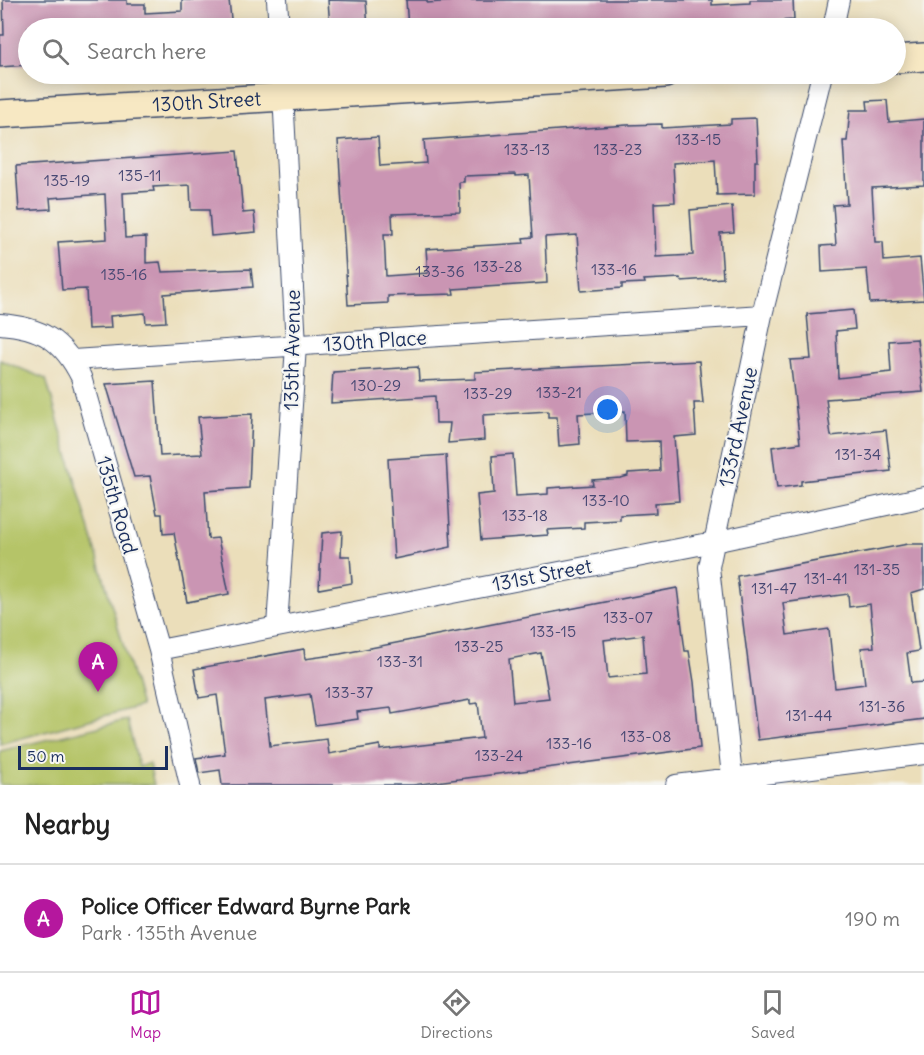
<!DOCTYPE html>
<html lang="en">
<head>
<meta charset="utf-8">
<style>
  :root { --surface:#fff; --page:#f2f2f2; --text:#222; --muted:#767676; --line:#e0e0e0; --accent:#b5179e }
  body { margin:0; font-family:Delius,sans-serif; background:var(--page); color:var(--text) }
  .scale { position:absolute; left:18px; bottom:15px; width:150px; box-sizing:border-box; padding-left:6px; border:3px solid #1b2f5e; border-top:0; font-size:16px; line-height:21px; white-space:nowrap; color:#1b2f5e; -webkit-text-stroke:4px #f6f6f2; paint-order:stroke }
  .you { position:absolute; left:608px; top:410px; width:21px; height:21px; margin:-15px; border:4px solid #fff; border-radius:50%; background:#1a73e8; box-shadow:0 0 0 9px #1a73e833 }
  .badge { display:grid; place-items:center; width:39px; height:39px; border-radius:50%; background:var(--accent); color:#fff; font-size:20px; font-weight:700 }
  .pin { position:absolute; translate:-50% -50px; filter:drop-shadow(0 2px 3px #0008) }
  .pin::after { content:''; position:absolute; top:32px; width:21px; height:18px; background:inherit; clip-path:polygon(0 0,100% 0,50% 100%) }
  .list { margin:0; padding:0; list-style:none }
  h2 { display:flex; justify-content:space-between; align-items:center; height:78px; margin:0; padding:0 24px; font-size:26px }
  h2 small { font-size:20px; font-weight:400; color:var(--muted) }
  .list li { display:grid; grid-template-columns:39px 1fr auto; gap:18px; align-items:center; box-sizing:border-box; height:108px; padding:0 24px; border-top:2px solid var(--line) }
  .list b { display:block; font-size:22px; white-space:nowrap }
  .list p { margin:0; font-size:20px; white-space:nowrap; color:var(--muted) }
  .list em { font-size:20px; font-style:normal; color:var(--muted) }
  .icon { flex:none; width:33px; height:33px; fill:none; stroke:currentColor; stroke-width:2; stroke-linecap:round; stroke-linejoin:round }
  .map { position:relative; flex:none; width:924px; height:785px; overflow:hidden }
  .search { position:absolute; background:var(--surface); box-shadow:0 3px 15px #0003; left:18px; right:18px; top:18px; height:66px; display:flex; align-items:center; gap:15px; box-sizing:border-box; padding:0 21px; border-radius:33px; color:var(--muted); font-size:22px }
  .sheet { height:186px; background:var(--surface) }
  nav { display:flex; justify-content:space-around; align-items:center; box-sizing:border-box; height:84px; border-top:2px solid var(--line); background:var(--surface); font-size:16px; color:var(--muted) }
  nav a { display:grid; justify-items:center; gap:3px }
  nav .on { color:var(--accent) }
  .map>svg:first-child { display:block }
  .green { fill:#b5c467; stroke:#687a62; stroke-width:1.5 }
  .building { fill:#ca95b3; fill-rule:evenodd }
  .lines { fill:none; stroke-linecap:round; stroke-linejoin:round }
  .street-casing { stroke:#3a496c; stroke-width:22 }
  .secondary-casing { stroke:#3a496c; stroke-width:30 }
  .street { stroke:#fff; stroke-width:20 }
  .secondary { stroke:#f7e8c3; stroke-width:27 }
  .labels { text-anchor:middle; stroke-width:4.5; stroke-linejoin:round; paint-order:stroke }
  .number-label { font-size:16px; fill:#474873 }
  .street-label { font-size:20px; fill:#1b2f5e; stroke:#f6f6f2 }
</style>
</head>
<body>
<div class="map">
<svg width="924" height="785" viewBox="0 0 924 785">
  <rect width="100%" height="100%" fill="#f6f6f2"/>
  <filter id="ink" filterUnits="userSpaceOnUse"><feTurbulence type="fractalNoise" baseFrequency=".0167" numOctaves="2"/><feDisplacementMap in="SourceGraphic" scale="12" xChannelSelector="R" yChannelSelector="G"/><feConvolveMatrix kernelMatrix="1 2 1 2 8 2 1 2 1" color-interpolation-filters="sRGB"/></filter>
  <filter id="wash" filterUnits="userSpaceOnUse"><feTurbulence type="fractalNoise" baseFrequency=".008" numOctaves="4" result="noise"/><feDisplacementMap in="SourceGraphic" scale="24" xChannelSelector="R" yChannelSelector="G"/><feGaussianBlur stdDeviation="1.35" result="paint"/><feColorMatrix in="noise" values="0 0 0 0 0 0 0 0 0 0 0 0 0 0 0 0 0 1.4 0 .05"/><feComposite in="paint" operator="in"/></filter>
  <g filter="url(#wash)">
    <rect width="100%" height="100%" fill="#ebdeba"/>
    <path class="green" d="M 0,360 L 46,379 L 141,706 L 0,744 Z
      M 127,720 L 139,767 L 149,763 L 154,785 L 0,785 L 0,751 Z"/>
    <g id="blocks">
      <path class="building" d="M 3,0 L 127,0 L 127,4 L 145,4 L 145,13 L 182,11 L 182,0 L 229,0 L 232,28 L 28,28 L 28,65 L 0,67 L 0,35 L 4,35 Z
        M 328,0 L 366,1 L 368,28 L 330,28 Z
        M 406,0 L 427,0 L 427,3 L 470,0 L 712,0 L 712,5 L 750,3 L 750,0 L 793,0 L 794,20 L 721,24 L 721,21 L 670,24 L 670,21 L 646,23 L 643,26 L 607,25 L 607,28 L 555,28 L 555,26 L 520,28 L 520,25 L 474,28 L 408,28 Z
        M 887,100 L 889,122 L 924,119 L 924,185 L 872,188 L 875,242 L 883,242 L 884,261 L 920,258 L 924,300 L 870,303 L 867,269 L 822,272 L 821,246 L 836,245 L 833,205 L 847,204 L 843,141 L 847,141 L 850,110 L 868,110 L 867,101 Z
        M 756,118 L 758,161 L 755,161 L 755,194 L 717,195 L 715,160 L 673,163 L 675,202 L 654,203 L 656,257 L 693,255 L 690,210 L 732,206 L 734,232 L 720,233 L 723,278 L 681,281 L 680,278 L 644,280 L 645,283 L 622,284 L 622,288 L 581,291 L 577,235 L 545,237 L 547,283 L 453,289 L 454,294 L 388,296 L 388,303 L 348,305 L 338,140 L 378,137 L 380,166 L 426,163 L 424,140 L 627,125 L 662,124 L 662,128 L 731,124 L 731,119 ZM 516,174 L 516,176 L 529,175 L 533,237 L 523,238 L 524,243 L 426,249 L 428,273 L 386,276 L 384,234 L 393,234 L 392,214 L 460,212 L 459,182 L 464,182 L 464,176 Z
        M 237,151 L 243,213 L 254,212 L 256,232 L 211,236 L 209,210 L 191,210 L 190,185 L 153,187 L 154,191 L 123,193 L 125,238 L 146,237 L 146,263 L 160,262 L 162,272 L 251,269 L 253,287 L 164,294 L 166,322 L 146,323 L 145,313 L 110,316 L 111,328 L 88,329 L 86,289 L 62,290 L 58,242 L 107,239 L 105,194 L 50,198 L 51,209 L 19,211 L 16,166 Z
        M 853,310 L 855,329 L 836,331 L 838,378 L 891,372 L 889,341 L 917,339 L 923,392 L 826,399 L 831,436 L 886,430 L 891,471 L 801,481 L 801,485 L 777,488 L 772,447 L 800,443 L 790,360 L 811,359 L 807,314 Z
        M 699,361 L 703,403 L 694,403 L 696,435 L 674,437 L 679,501 L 655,503 L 656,513 L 620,515 L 620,520 L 584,522 L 584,528 L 547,530 L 548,535 L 481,540 L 477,495 L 494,493 L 492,456 L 513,454 L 516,496 L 548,494 L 548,488 L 593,485 L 592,480 L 621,478 L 628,476 L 628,473 L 660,471 L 659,441 L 626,442 L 625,411 L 578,414 L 580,444 L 559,446 L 557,417 L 548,417 L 548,411 L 483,415 L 484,440 L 448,443 L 450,423 L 436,423 L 435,396 L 331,403 L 333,372 L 418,367 L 419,381 L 475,379 L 475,372 Z
        M 155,381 L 160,456 L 202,454 L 198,417 L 252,414 L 249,488 L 205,491 L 208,539 L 218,538 L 229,594 L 187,602 L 174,533 L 163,534 L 162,514 L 157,514 L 150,476 L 134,477 L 106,384 Z
        M 446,455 L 451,547 L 394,559 L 388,459 Z
        M 342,531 L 341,556 L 350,556 L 352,583 L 319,589 L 322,533 Z
        M 908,544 L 924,544 L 924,589 L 911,593 L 919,651 L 907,653 L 911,683 L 924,682 L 924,719 L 758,740 L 737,576 ZM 848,594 L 849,607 L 870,604 L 874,647 L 861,648 L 865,684 L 835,688 L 829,629 L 787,635 L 783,603 Z
        M 677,588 L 685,651 L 689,651 L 694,682 L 700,748 L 413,785 L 222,785 L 220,770 L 199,773 L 196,758 L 225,754 L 217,695 L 199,698 L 194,669 L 304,649 L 305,659 L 340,654 ZM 643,635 L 646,674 L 608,678 L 604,640 ZM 541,653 L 549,698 L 513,702 L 509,659 ZM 310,694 L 315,725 L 358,719 L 357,712 L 391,708 L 392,714 L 470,700 L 470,704 L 478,703 L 482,738 L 380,750 L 380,745 L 329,754 L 327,739 L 270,746 L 265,700 Z"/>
    </g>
  </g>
  <g filter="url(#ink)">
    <use href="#blocks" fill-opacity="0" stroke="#3a496c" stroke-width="1.5"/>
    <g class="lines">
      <g class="street-casing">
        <path id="street" d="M 277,0 L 279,28
          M 833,28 L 839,0
          M 0,324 C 41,327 63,340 81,377 L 159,650 L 190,785
          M 73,360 L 762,315
          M 277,626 L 296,346 L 282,74
          M 159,650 L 714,542 L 924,497
          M 676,785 L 924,754
          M 733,785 L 709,567 L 762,315 L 822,74"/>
      </g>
      <g class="secondary-casing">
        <g id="secondary">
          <path d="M 896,59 L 924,57"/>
          <path id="s1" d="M 0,114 L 665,74"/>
        </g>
      </g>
      <use href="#street" class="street"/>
      <use href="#secondary" class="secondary"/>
    </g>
  </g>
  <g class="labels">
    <g class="number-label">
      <text x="698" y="145">133-15</text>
      <text x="527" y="155">133-13</text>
      <text x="618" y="155">133-23</text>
      <text x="140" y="181">135-11</text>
      <text x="67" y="186">135-19</text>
      <text x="498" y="272">133-28</text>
      <text x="614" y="275">133-16</text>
      <text x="440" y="277">133-36</text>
      <text x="124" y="280">135-16</text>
      <text x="376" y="391">130-29</text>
      <text x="559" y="398">133-21</text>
      <text x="488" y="399">133-29</text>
      <text x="858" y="460">131-34</text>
      <text x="606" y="506">133-10</text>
      <text x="525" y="521">133-18</text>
      <text x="877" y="575">131-35</text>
      <text x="826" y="584">131-41</text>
      <text x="774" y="594">131-47</text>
      <text x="628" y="623">133-07</text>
      <text x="553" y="637">133-15</text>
      <text x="479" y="652">133-25</text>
      <text x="400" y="667">133-31</text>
      <text x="349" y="698">133-37</text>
      <text x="882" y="712">131-36</text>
      <text x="809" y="721">131-44</text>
      <text x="646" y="742">133-08</text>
      <text x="569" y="749">133-16</text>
      <text x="499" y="761">133-24</text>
    </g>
    <g class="street-label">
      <text dy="7" stroke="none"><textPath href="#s1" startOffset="207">130th Street</textPath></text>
      <text transform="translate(375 341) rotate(-4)" y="7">130th Place</text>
      <text transform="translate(292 350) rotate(-89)" y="7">135th Avenue</text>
      <text transform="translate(738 427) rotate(-78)" y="7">133rd Avenue</text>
      <text transform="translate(117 505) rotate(74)" y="7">135th Road</text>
      <text transform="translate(542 575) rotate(-11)" y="7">131st Street</text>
    </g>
  </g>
</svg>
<div class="scale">50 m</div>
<div class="you"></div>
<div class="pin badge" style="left:98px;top:692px">A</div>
<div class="search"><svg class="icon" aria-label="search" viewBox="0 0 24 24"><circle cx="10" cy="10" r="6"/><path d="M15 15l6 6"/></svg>Search here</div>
</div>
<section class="sheet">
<h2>Nearby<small></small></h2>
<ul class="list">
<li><span class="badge">A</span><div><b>Police Officer Edward Byrne Park</b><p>Park · 135th Avenue</p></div><em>190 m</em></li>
</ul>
</section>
<nav>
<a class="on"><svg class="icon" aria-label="map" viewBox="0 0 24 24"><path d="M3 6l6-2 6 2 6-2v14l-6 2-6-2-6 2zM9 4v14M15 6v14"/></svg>Map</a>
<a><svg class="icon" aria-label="directions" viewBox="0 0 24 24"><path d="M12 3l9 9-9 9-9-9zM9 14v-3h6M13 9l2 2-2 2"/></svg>Directions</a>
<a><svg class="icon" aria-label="saved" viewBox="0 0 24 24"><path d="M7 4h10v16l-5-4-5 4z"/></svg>Saved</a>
</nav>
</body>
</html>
